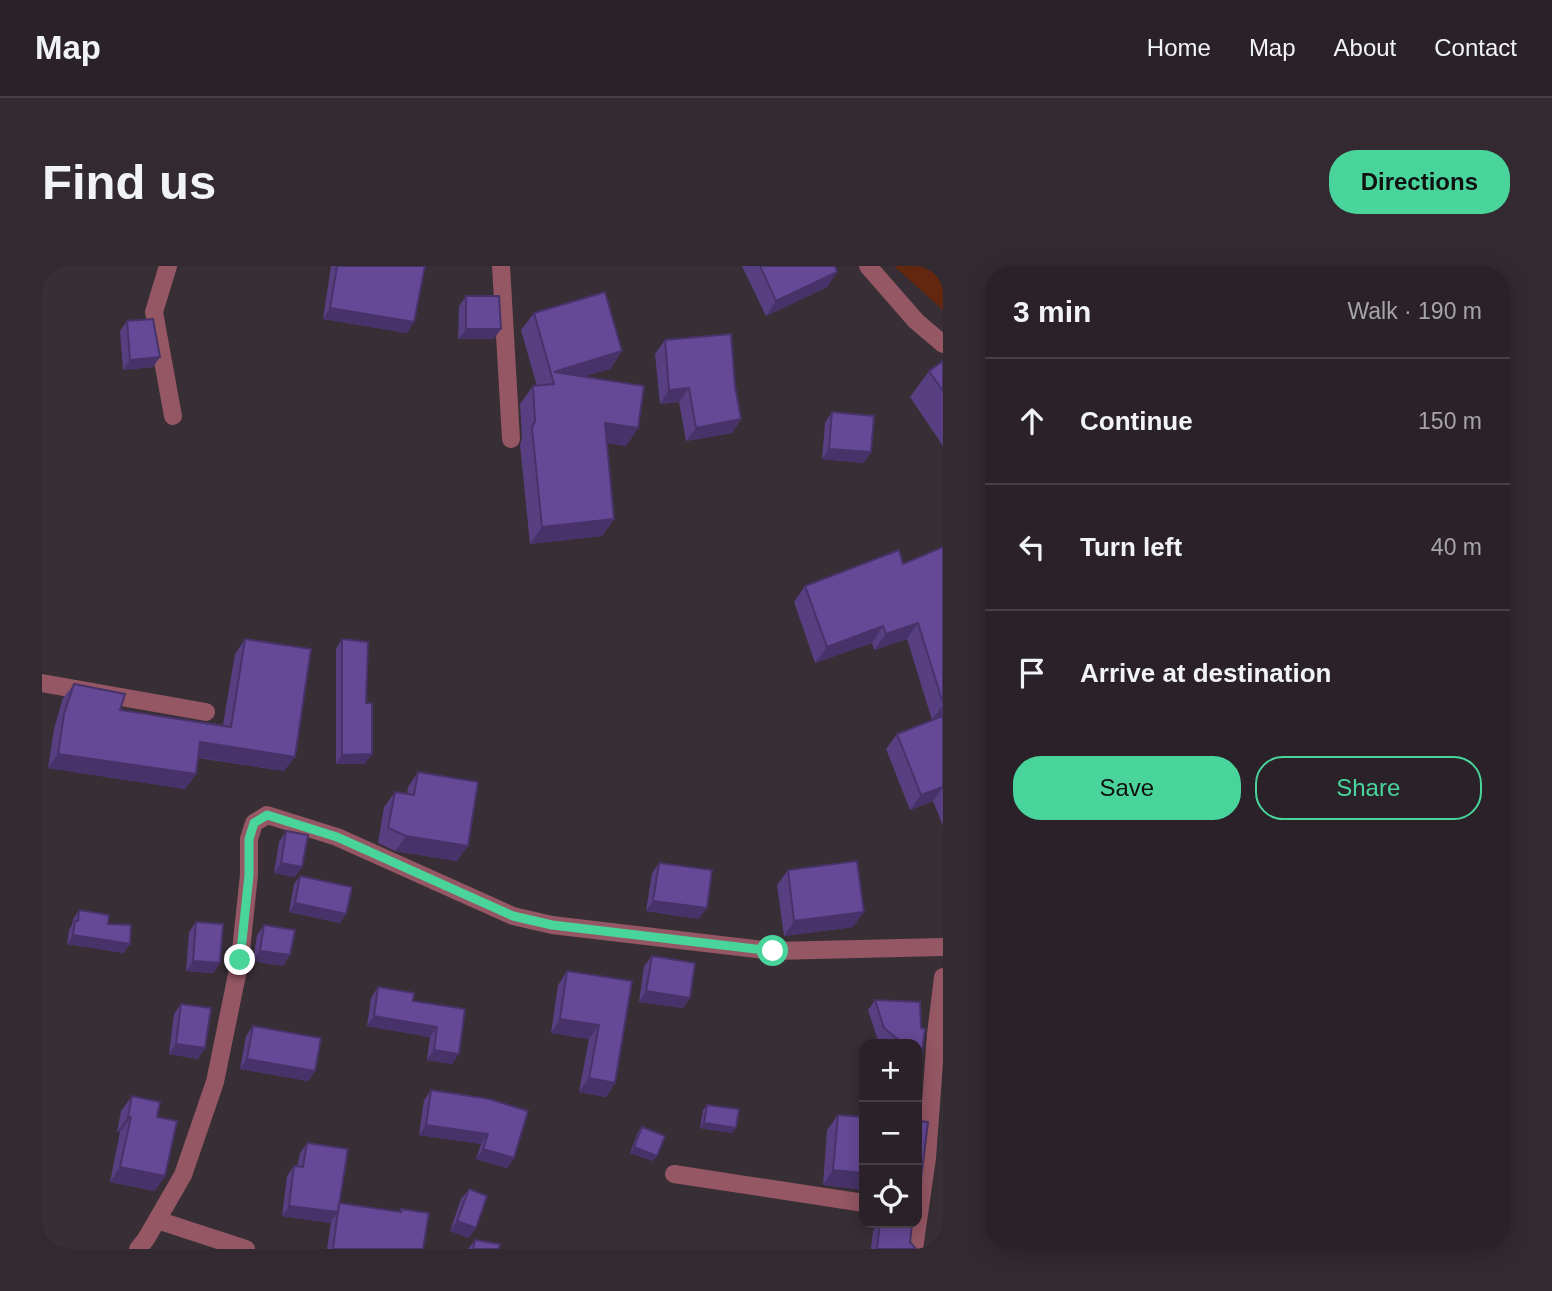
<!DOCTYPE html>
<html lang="en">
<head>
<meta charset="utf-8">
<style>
  :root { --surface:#2a2228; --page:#322a30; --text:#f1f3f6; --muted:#a5a4a8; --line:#463f45; --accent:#49d49c }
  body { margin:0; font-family:Arial,sans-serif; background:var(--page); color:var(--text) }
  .controls { position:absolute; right:21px; bottom:21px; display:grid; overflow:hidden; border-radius:14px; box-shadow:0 4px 18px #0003 }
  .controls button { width:63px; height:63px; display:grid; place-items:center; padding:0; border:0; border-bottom:2px solid var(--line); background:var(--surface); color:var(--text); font:35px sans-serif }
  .stop { position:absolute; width:21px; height:21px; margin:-16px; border:5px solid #49d49c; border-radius:50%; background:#fff }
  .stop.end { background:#49d49c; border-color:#fff; box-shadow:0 2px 7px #0008 }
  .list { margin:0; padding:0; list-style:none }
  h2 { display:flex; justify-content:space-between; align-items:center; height:91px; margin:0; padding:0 28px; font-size:30px }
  h2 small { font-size:23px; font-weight:400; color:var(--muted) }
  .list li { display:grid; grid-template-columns:46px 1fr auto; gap:21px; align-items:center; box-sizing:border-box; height:126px; padding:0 28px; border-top:2px solid var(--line) }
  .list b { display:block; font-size:26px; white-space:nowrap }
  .list em { font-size:23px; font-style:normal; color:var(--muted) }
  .actions { display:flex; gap:14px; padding:21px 28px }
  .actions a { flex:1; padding:16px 0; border:2px solid var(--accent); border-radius:28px; text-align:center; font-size:24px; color:var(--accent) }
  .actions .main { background:var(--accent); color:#111 }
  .icon { flex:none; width:38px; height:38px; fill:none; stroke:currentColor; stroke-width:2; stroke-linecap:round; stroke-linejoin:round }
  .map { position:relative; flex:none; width:901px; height:983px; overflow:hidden; border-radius:28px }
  header { display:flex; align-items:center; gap:42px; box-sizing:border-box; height:98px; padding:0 35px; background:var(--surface); border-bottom:2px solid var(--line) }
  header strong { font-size:33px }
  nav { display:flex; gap:38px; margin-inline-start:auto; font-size:24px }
  .intro { display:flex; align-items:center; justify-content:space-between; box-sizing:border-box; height:168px; padding:0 42px }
  h1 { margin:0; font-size:49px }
  .button { padding:18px 32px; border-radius:28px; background:var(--accent); color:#111; font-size:24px; font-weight:700 }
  main { display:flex; gap:42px; padding:0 42px }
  aside { flex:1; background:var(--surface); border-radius:28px; box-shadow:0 4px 18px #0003 }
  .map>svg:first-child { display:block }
  .green { fill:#62270e }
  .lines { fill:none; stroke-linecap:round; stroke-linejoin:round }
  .minor { stroke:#945763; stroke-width:18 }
  .wall { fill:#583f81 }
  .shaded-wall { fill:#473369 }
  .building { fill:#664996; stroke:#473369; stroke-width:2 }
  .route { stroke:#49d49c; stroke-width:9 }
</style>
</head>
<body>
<header>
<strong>Map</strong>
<nav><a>Home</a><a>Map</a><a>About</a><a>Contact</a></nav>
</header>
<div class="intro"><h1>Find us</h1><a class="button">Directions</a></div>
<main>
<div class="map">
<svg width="901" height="983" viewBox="0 0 901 983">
  <rect width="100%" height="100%" fill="#382e35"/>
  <path class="green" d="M 852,0 L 901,0 L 901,44 Z"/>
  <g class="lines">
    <path class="minor" d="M 126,0 L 112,46 L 131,150
      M 459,0 L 469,173
      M 826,0 L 874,55 L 901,78
      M 0,417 L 164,446
      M 632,908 L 822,937
      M 115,954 L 204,983
      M 96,983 L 104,973 L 141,909 L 173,816 L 198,694 L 207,609 L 207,573 L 212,557 L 225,549 L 295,571 L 471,650 L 510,659 L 731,685 L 901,681
      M 872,983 L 885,892 L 894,768 L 901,711"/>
  </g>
  <path class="wall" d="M 289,0 L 383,0 L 365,67 L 281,53 Z
    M 700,0 L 793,0 L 795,6 L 785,21 L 724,50 Z
    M 424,30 L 452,73 L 416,73 L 417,40 Z
    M 492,47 L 580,85 L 568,103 L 542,110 L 596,162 L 584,180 L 565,177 L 572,253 L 560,270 L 488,278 L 478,179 L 480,172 L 478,138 L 491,120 L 495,120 L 479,64 Z
    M 85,55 L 118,91 L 111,101 L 81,104 L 78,65 Z
    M 623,74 L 693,120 L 699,153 L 690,167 L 644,175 L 637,136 L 618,138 L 613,88 Z
    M 901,95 L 901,180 L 868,131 L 887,105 Z
    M 790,146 L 822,197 L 780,193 L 783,157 Z
    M 901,281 L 901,560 L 891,535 L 868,544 L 844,483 L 855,468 L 890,454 L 865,373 L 832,384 L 830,377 L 773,397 L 752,336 L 763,320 L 861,298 Z
    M 203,373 L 242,505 L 156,492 L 154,508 L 143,523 L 6,502 L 12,463 L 21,432 L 32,418 L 78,444 L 181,459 L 193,388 Z
    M 300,373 L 323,498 L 294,498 L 294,383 Z
    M 376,506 L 415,595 L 353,585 L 336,577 L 342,541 L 353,526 L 365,528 L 366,521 Z
    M 244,565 L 253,611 L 232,607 L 237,576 Z
    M 617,597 L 657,653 L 604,645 L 610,607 Z
    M 746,604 L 811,661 L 742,670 L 735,619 Z
    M 258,610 L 304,648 L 298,657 L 247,646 L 252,618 Z
    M 37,644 L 66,658 L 82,687 L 25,678 L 27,664 L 30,659 L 31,653 Z
    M 154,656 L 178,697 L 171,707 L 144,705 L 147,666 Z
    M 222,659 L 241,700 L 211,695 L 215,669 Z
    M 610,690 L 641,742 L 597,736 L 602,700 Z
    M 525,705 L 590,715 L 573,817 L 564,831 L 537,826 L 547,773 L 509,767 L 516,719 Z
    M 336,721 L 371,735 L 423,743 L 410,798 L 385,794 L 388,771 L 325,760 L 329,732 Z
    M 833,734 L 875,778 L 842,778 L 835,772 L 826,744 Z
    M 139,738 L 156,793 L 127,788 L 132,748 Z
    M 211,760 L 273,805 L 266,815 L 198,803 L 204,770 Z
    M 389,824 L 447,833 L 472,892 L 465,902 L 434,893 L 439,878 L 377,869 L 382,834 Z
    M 90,830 L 115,851 L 113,925 L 68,916 L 78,866 L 75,866 L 79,845 Z
    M 665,839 L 690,867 L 658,862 L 661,844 Z
    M 796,849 L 822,851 L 822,924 L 781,919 L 785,864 Z
    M 600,861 L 611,895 L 588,887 L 596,866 Z
    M 265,877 L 297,938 L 357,946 L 359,943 L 381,983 L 285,983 L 289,956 L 288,957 L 240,950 L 245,910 L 252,900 L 255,900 L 258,887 Z
    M 427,923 L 427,972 L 408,965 L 419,933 Z
    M 837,957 L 861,957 L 868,976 L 874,983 L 829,983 L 831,965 Z
    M 433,974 L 457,983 L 426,983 Z"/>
  <path class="shaded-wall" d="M 795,6 L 785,21 L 724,50 L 734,35 Z
    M 288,42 L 372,56 L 365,67 L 281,53 Z
    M 424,63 L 459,63 L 452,73 L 416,73 Z
    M 580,85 L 568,103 L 510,120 L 512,118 L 512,106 Z
    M 118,91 L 111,101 L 81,104 L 88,94 Z
    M 647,122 L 637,136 L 618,138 L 627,124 Z
    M 699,153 L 690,167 L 644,175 L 654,162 Z
    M 563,157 L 596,162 L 584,180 L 551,175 Z
    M 787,183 L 829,186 L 822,197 L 780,193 Z
    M 572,253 L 560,270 L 488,278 L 500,261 Z
    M 876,357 L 865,373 L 832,384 L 844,368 Z
    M 841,360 L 830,377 L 773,397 L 785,381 Z
    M 901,439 L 901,451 L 890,454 Z
    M 158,476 L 253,491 L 242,505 L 148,490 Z
    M 16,488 L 154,508 L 143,523 L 6,502 Z
    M 330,488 L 323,498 L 294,498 L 300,489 Z
    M 901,521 L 891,535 L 868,544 L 879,529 Z
    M 364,570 L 426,580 L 415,595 L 353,585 Z
    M 239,597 L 260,601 L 253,611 L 232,607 Z
    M 611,635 L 665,642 L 657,653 L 604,645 Z
    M 253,637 L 304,648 L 298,657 L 247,646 Z
    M 822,646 L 811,661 L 742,670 L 752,655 Z
    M 31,669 L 88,678 L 82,687 L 25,678 Z
    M 218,685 L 248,689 L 241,700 L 211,695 Z
    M 151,695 L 178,697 L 171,707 L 144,705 Z
    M 604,725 L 648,732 L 641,742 L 597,736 Z
    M 332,750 L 395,761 L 388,771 L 325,760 Z
    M 518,753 L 557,759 L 547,773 L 509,767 Z
    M 134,778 L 163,782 L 156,793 L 127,788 Z
    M 392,784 L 417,788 L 410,798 L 385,794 Z
    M 205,793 L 273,805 L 266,815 L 198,803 Z
    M 547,812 L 573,817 L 564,831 L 537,826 Z
    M 86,851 L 89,851 L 78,866 L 75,866 Z
    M 662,857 L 694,862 L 690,867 L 658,862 Z
    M 384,859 L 446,868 L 439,878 L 377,869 Z
    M 592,881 L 615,890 L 611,895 L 588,887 Z
    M 441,883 L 472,892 L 465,902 L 434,893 Z
    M 78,901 L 123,910 L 113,925 L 68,916 Z
    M 791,904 L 822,907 L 822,924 L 781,919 Z
    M 247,940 L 296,946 L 288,957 L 240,950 Z
    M 415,955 L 434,962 L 427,972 L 408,965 Z"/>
  <path class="building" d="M 295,0 L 383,0 L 372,56 L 288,42 Z
    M 718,0 L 793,0 L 795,6 L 734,35 Z
    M 563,26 L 580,85 L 512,106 L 602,120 L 596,162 L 563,157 L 572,253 L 500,261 L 490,162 L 493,155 L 491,120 L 512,118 L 492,47 Z
    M 424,30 L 457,30 L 459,63 L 424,63 Z
    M 111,53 L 118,91 L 88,94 L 85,55 Z
    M 689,68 L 693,120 L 699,153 L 654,162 L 647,122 L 627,124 L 623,74 Z
    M 901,95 L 901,125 L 887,105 Z
    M 790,146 L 832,150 L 829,186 L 787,183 Z
    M 901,281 L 901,437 L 876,357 L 844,368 L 841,360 L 785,381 L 763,320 L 857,284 L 861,298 Z
    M 203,373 L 269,383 L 253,491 L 158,476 L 154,508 L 16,488 L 22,448 L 32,418 L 83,428 L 78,444 L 189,461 Z
    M 300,373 L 326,376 L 324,437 L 330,437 L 330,488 L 300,489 Z
    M 901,450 L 901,521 L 879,529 L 855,468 Z
    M 376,506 L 436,516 L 426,580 L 364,570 L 346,562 L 353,526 L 372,529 Z
    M 244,565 L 266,569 L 260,601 L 239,597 Z
    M 815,595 L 822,646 L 752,655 L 746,604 Z
    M 617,597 L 670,604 L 665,642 L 611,635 Z
    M 258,610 L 310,621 L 304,648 L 253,637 Z
    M 37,644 L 67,649 L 66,658 L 89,659 L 88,678 L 31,669 L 33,655 L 36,655 Z
    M 154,656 L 181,658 L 178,697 L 151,695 Z
    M 222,659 L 253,664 L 248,689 L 218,685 Z
    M 610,690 L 653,697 L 648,732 L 604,725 Z
    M 525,705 L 590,715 L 573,817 L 547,812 L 557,759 L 518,753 Z
    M 336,721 L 372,727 L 371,735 L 423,743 L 417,788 L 392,784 L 395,761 L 332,750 Z
    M 833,734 L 878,736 L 879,762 L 883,763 L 875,821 L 875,778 L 859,778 L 859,776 L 842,762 Z
    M 139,738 L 169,742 L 163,782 L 134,778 Z
    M 211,760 L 279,772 L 273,805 L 205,793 Z
    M 389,824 L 447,833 L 486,845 L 472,892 L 441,883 L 446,868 L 384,859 Z
    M 90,830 L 118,836 L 115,851 L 135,855 L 123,910 L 78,901 L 89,851 L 86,851 Z
    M 665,839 L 697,843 L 694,862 L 662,857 Z
    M 796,849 L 822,851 L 822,907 L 791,904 Z
    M 875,855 L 886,856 L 879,913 L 875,913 Z
    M 600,861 L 623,870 L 615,890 L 592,881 Z
    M 265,877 L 306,883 L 296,946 L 247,940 L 252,900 L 261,901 Z
    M 427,923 L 445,930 L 434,962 L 415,955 Z
    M 297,937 L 359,946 L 359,943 L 387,947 L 381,983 L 291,983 Z
    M 838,957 L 870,958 L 868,976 L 874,983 L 835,983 Z
    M 433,974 L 458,978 L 457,983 L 431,983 Z"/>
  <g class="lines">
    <path class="route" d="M 198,694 L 207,609 L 207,573 L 212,557 L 225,549 L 295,571 L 471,650 L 510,659 L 731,685"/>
  </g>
</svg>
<div class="controls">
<button>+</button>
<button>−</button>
<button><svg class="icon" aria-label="locate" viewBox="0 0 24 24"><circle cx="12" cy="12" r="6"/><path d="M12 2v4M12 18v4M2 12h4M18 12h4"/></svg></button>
</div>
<div class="stop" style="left:731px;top:685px"></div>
<div class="stop end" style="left:198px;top:694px"></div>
</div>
<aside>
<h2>3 min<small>Walk · 190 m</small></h2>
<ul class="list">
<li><svg class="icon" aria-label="ahead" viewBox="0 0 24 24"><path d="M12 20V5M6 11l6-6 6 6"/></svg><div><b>Continue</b></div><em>150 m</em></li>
<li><svg class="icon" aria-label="left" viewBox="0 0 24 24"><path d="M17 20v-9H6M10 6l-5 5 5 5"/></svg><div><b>Turn left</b></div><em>40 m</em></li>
<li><svg class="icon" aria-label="arrive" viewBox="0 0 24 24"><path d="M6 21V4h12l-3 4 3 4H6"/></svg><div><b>Arrive at destination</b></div></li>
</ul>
<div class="actions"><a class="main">Save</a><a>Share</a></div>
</aside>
</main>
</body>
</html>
